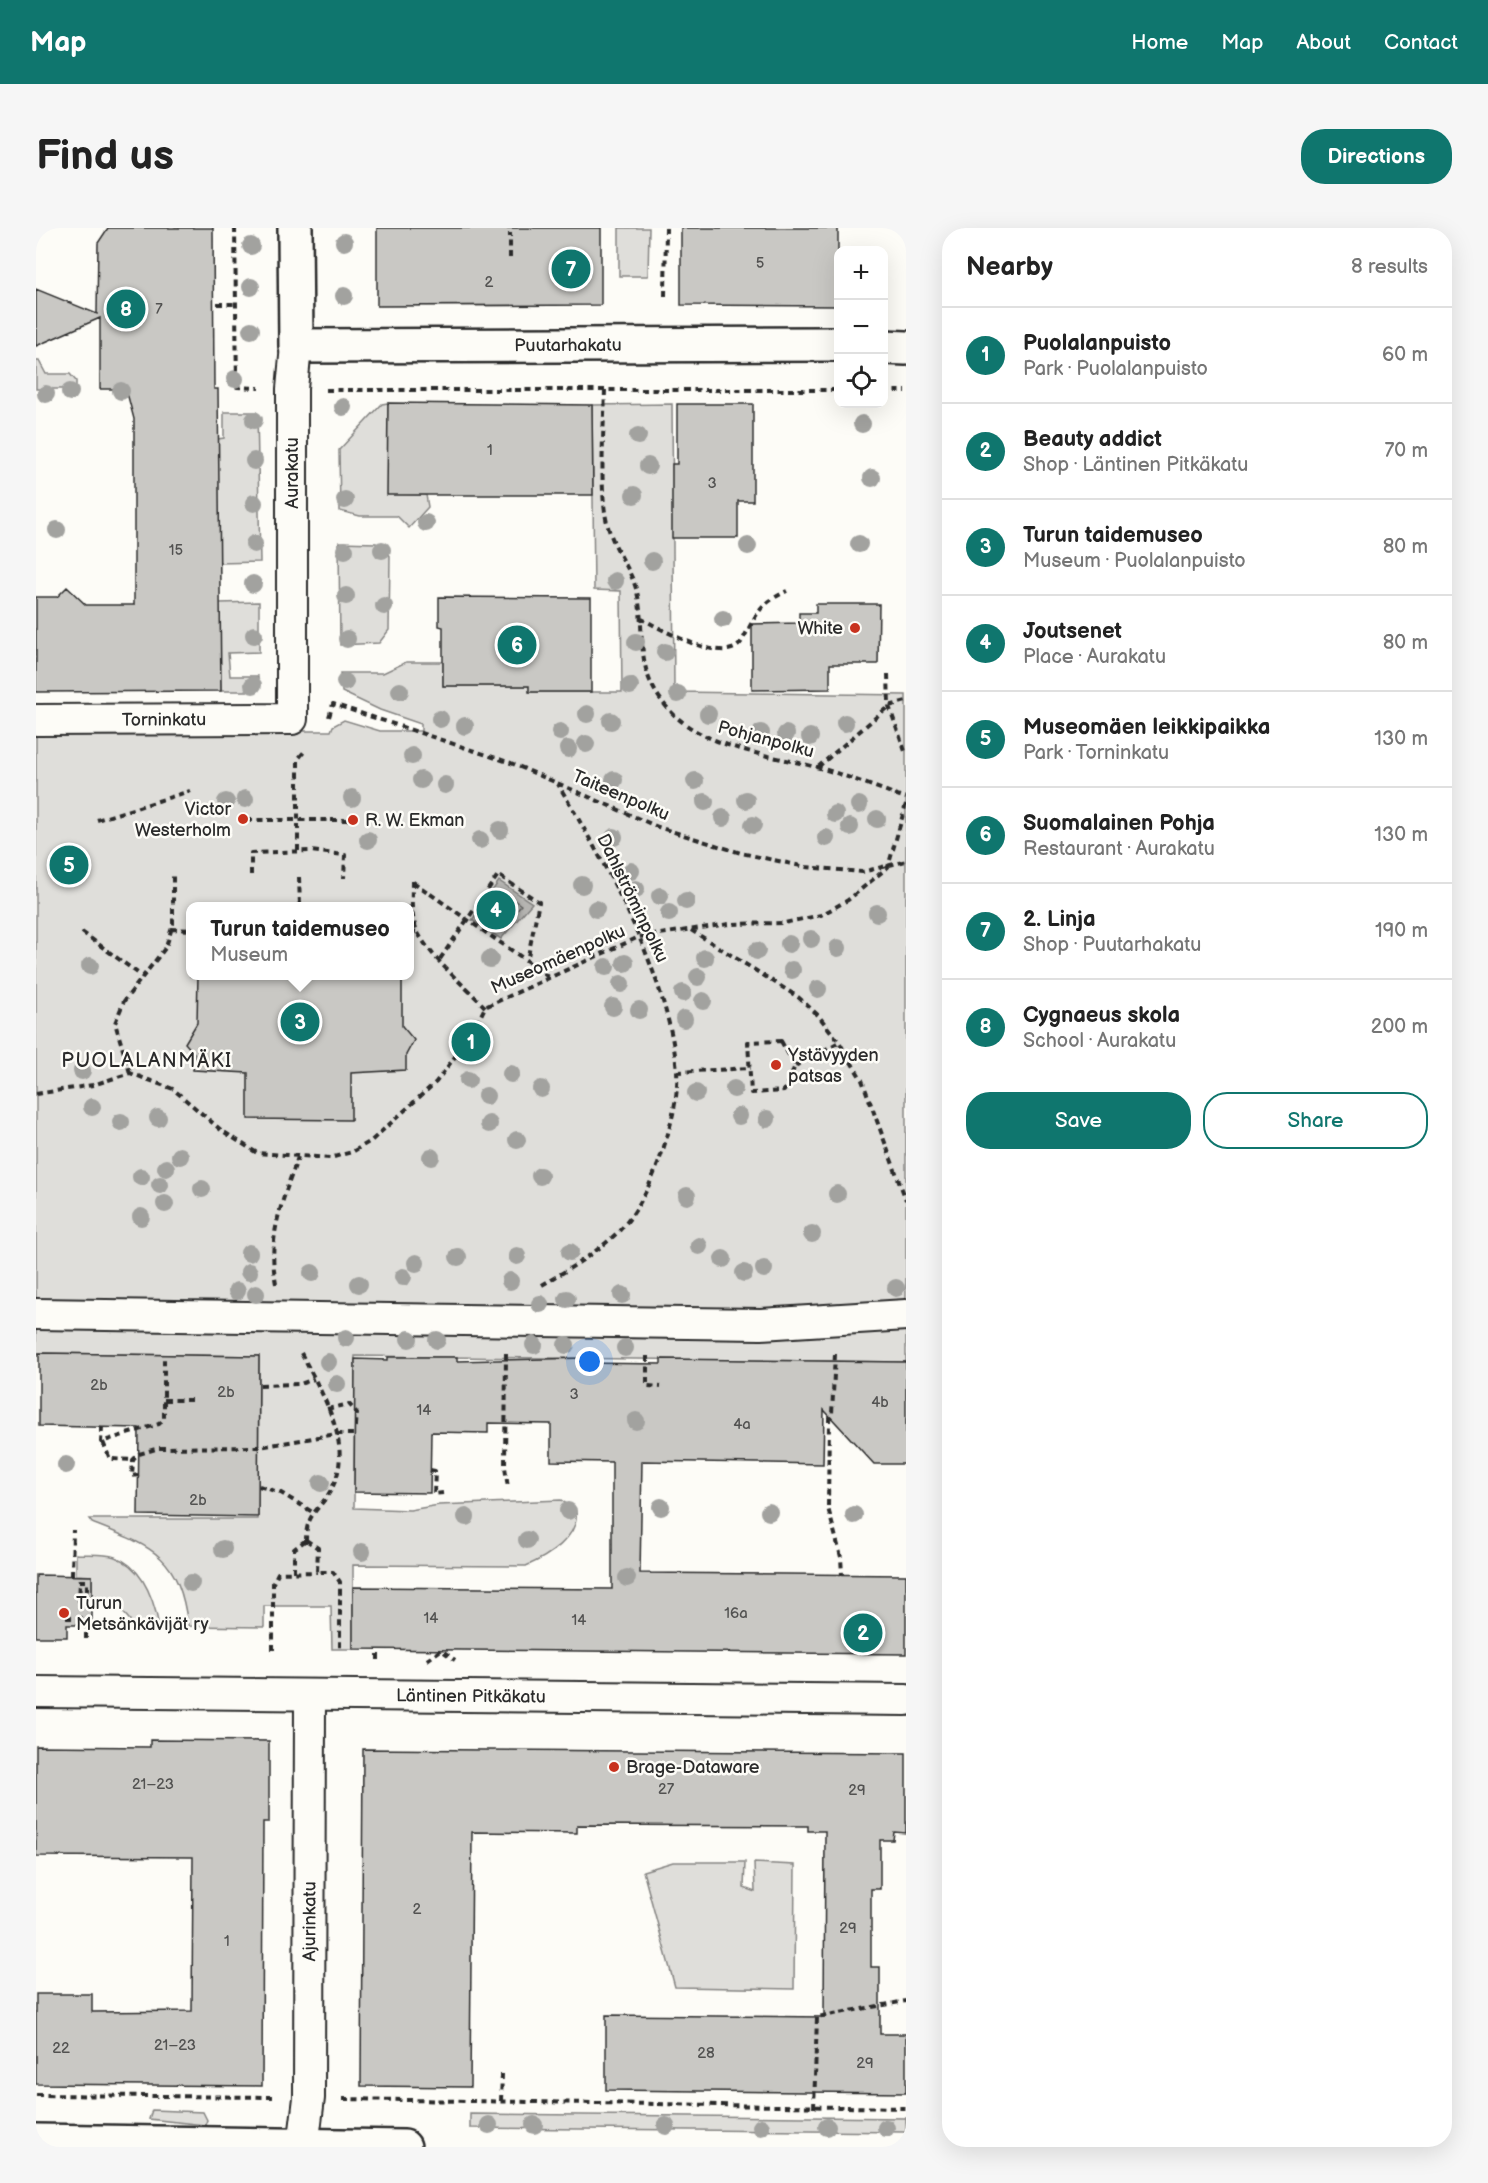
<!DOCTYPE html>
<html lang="en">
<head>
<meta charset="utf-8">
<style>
  :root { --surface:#fff; --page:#f6f6f6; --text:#222; --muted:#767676; --line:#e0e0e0; --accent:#0f766e }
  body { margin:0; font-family:"Balsamiq Sans",sans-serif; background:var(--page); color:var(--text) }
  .controls { position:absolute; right:18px; top:18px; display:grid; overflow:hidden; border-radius:12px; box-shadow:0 6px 24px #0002 }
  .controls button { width:54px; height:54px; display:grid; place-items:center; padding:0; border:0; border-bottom:2px solid var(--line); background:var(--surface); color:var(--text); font:30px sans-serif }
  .you { position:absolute; left:554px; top:1134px; width:21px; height:21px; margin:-15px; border:4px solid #fff; border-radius:50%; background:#1a73e8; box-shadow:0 0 0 9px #1a73e833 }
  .badge { display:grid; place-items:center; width:39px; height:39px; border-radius:50%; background:var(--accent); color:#fff; font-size:20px; font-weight:700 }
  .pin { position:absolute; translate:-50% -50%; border:3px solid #fff; box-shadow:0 2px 6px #0006 }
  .popup { position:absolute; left:150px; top:674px; width:228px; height:78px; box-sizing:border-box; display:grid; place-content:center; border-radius:12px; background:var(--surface); filter:drop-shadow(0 2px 4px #0005); font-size:20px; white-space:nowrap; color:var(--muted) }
  .popup b { font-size:22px; color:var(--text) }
  .popup::after { content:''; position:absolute; left:50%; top:100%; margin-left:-12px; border:12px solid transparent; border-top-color:var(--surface) }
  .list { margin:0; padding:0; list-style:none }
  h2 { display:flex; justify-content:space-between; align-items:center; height:78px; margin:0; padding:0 24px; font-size:26px }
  h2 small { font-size:20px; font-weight:400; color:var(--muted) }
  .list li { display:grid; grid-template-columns:39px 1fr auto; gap:18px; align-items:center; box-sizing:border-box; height:96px; padding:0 24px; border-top:2px solid var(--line) }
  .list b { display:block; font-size:22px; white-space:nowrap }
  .list p { margin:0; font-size:20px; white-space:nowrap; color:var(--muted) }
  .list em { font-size:20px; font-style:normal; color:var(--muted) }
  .actions { display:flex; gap:12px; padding:18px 24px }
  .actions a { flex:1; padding:14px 0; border:2px solid var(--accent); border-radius:24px; text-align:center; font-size:21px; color:var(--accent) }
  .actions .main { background:var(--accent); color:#fff }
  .icon { flex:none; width:33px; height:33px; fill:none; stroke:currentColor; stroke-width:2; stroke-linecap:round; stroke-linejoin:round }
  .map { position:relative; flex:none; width:870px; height:1919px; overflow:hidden; border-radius:24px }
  header { display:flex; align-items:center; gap:36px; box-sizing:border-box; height:84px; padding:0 30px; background:var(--accent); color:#fff }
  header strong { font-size:28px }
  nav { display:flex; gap:33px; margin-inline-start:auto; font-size:21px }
  .intro { display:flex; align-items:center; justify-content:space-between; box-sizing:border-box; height:144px; padding:0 36px }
  h1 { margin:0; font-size:42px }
  .button { padding:15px 27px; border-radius:24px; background:var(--accent); color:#fff; font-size:21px; font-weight:700 }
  main { display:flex; gap:36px; padding:0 36px }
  aside { flex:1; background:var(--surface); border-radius:24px; box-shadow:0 6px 24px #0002 }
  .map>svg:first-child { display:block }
  .green { fill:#dfdeda; stroke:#858482; stroke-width:1.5; fill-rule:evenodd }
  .water { fill:#b5b4b1; stroke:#7e7d7b; stroke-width:1.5 }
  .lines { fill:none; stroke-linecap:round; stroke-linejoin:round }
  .shore { stroke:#626261; stroke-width:1.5 }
  .building { fill:#c9c8c4; stroke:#2b2b2b; stroke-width:1.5 }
  .street-casing { stroke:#2b2b2b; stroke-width:34 }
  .secondary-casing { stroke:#2b2b2b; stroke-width:38 }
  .path { stroke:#2b2b2b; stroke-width:4; stroke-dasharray:6 4.5; stroke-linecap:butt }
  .street { stroke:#fdfcf7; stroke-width:30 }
  .secondary { stroke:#fdfcf7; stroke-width:33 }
  .tree { fill:#a2a29f }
  .poi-dot { fill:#c8321e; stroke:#fdfcf7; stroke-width:2 }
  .labels { text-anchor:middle; stroke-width:5; stroke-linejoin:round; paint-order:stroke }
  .number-label { font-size:15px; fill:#525251 }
  .street-label { font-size:18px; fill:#2b2b2b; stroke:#fdfcf7 }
  .poi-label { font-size:18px; fill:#2b2b2b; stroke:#fdfcf7; text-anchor:start }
  .neighbourhood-label { font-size:20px; letter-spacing:1.5px; fill:#2b2b2b; stroke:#fdfcf7 }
</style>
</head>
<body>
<header>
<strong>Map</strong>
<nav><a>Home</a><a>Map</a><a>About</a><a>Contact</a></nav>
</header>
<div class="intro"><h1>Find us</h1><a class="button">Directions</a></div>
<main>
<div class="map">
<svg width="870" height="1919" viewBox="0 0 870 1919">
  <rect width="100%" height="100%" fill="#fdfcf7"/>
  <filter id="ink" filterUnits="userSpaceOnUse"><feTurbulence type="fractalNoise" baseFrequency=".0167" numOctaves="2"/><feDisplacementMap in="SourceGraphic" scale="12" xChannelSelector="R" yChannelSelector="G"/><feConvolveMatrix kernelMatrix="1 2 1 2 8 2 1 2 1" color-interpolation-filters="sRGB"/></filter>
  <g filter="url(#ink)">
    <path class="green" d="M 583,0 L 613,0 L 612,48 L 583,48 Z
      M 0,133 L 3,133 L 10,146 L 34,146 L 40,153 L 40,161 L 0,161 Z
      M 352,175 L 352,266 L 390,267 L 392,279 L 373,300 L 361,288 L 324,288 L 304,283 L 303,222 L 346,176 Z
      M 636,176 L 638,464 L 870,467 L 870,1134 L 319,1128 L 318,1280 L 374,1282 L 403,1277 L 525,1272 L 540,1283 C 544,1309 511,1329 490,1338 L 317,1337 L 317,1421 L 296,1421 L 295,1378 L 228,1378 L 228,1399 L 152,1398 C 143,1327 117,1319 56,1295 L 53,1291 L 222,1291 L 223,1128 L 0,1125 L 0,503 L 295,503 L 297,498 L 308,492 L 344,503 L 385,503 L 385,496 L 344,482 L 306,464 L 304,445 L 347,445 L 370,434 L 407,434 L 407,458 L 493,458 L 494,464 L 586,464 L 585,363 L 558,362 L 556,177 ZM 154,678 L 374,678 L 374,748 L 154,748 Z
      M 188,184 L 221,184 L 224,334 L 183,335 L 182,211 L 188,210 Z
      M 303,314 L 340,315 L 351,321 L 354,328 L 353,402 L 343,415 L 304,417 Z
      M 223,374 L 223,424 L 192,425 L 194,448 L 222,448 L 222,459 L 213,463 L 185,463 L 183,375 Z
      M 40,1326 C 52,1327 68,1325 79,1329 C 107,1339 118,1372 123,1398 L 99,1398 L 79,1375 L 56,1373 L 56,1348 L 40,1347 Z
      M 637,1634 L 709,1634 L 708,1660 L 719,1664 L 718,1635 L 759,1637 L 758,1761 L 639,1759 L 607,1643 Z
      M 116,1882 L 167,1884 L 171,1892 L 169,1897 L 113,1891 Z
      M 434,1886 L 870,1890 L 870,1904 L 434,1900 Z"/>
    <path class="water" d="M 463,653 L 496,675 L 465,711 L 436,692 Z"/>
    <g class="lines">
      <path class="shore" d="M 465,663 L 485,677 L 463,702 L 446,690 Z"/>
    </g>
    <path class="building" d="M 72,0 L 177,0 L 178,161 L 182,161 L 185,463 L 0,464 L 0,369 L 21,369 L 31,359 L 50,377 L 98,377 L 98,191 L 90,161 L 64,161 L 64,90 L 0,118 L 0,61 L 61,86 L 62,15 Z
      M 341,0 L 565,0 L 565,77 L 341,78 Z
      M 645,0 L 802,0 L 802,78 L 645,77 Z
      M 352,175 L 556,177 L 557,267 L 351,267 Z
      M 641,176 L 717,176 L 717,273 L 702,273 L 702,310 L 636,310 L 636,236 L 641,236 Z
      M 403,369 L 555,370 L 555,464 L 493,464 L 493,458 L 407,458 L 407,399 L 403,398 Z
      M 780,376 L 843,376 L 842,436 L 794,436 L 794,461 L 716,462 L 716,396 L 763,395 L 763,385 L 780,385 Z
      M 162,747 L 366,747 L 366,798 L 378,812 L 370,827 L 370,842 L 315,845 L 315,892 L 212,891 L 212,845 L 157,842 L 158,825 L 149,815 L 161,795 Z
      M 3,1125 L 223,1128 L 222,1289 L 102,1287 L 103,1200 L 3,1198 Z
      M 352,1129 L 421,1129 L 421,1133 L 549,1130 L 548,1135 L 625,1136 L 625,1131 L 870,1134 L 870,1236 L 838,1236 L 788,1182 L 787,1236 L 606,1233 L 604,1345 L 870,1347 L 870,1426 L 317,1421 L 317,1359 L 576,1361 L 576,1234 L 515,1233 L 515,1196 L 452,1195 L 452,1205 L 395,1204 L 394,1265 L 318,1264 L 319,1131 L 352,1132 Z
      M 0,1347 L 56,1348 L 56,1397 L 31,1397 L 31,1409 L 0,1409 Z
      M 114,1512 L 233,1513 L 233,1594 L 227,1594 L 226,1858 L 0,1856 L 0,1766 L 56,1766 L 56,1784 L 156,1783 L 157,1629 L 0,1628 L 0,1518 L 114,1519 Z
      M 327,1521 L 870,1525 L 870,1605 L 858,1604 L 857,1612 L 844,1612 L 844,1661 L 835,1661 L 835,1739 L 844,1739 L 844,1806 L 870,1806 L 870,1865 L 570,1862 L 570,1787 L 788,1789 L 789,1603 L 772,1603 L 772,1598 L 541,1597 L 541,1605 L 436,1604 L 434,1859 L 325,1858 Z"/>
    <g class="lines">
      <g class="street-casing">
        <g id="street">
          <path id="s1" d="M 0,492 L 256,491 L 256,161 L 260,118"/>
          <path d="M 0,1086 L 725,1096 L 870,1087"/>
          <path id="s2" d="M 0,1464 L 870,1472"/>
          <path id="s3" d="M 267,1919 L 273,1870 L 274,1467"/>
        </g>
      </g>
      <g class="secondary-casing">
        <g id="secondary">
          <path id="s4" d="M 259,0 L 260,118 L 802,116"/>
          <path d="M 848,119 L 870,120"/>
          <path d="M 0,1913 L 368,1919"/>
        </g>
      </g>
      <path class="path" d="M 199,0 L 201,159 L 223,160
        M 474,30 L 474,5
        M 629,68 L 630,0
        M 181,76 L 200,76
        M 290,162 L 802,162
        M 569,162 C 568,198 562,270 573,302 C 580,324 595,341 601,364 C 608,393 602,424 614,453 C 644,519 719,523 780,539 C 810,547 840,560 870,570
        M 848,163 L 870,163
        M 604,390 C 624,400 691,440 706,413 C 720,387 723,376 751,363
        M 852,446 L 853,478 L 870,526
        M 293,489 L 297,476 L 475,535 L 622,599 L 705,625 L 770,639 L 826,644 L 870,633
        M 782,539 L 853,478 L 870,473
        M 61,592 L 154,563
        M 211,592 L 313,592
        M 262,623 L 262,531 L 268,524
        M 215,647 L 215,625 L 274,623 L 309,627 L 308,650
        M 263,649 L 264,678
        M 376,653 C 376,670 374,689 382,705 C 398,733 427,756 449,779
        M 377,654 L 491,733
        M 135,701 L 154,702
        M 655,702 L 762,769 L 782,787 L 803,814 L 826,852 L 870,972
        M 374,703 L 381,704
        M 46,704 L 107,749
        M 404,731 L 462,647 L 503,674 L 491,733 L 512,749
        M 745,813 L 759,838 L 748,863 L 715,865 L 712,814 Z
        M 759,838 L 803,814
        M 641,844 L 715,840
        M 94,845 L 79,795 L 88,773 L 130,719 L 137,696 L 137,645
        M 0,866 L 57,857 L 94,845 L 137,861 L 185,902 L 221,925 L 294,930 L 316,924 L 335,913 L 400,854 L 436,806 L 449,779 L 603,709 L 693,696 L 748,695 L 785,687 L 812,672 L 852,639 L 870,576
        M 240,1056 C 231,1008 246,974 262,929
        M 506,1057 C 533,1041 561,1025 584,1002 C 601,984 613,959 622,936 C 632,908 643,873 641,843 C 632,745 571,639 522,556
        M 265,1125 C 285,1164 319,1217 296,1260 C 284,1283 270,1284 270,1312
        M 470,1125 L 469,1239 L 472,1260
        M 553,1126 L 553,1135
        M 799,1126 L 796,1186 L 793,1191 L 792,1280 L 805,1329 L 806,1347
        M 611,1128 L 611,1158 L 625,1159
        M 224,1157 L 264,1156 L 278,1151
        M 128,1172 L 157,1172
        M 291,1181 L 313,1176 L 321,1185 L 320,1197 L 324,1198
        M 66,1199 L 65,1214 L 123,1196 L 128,1191 L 128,1126
        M 67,1214 L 74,1231 L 97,1232
        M 394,1242 L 399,1243 L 398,1266 L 407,1265
        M 103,1247 L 96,1248 L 97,1232 L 103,1226 L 123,1220 L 223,1219 L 301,1206 L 319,1206
        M 223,1258 L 245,1265 L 278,1285
        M 270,1312 L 282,1320 L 281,1344 L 297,1344 L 304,1354 L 304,1421
        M 258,1344 L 258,1321 L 270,1312
        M 36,1347 L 37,1302
        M 43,1374 L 44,1353 L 51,1353 L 51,1375
        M 30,1390 L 51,1390
        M 50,1411 L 50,1397
        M 237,1422 L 237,1355 L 242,1345 L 281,1344
        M 342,1432 L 342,1421
        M 391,1432 L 405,1422 L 419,1432
        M 0,1867 L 239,1869
        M 307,1871 L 870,1880
        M 465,1873 L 466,1846
        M 778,1880 L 781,1789 L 870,1773"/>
      <use href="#street" class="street"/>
      <use href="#secondary" class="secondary"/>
    </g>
    <g class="tree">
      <circle cx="308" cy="14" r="9"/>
      <circle cx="215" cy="18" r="9"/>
      <circle cx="215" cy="59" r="9"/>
      <circle cx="308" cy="68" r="9"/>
      <circle cx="215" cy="102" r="9"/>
      <circle cx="199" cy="151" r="9"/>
      <circle cx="85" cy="163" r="9"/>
      <circle cx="34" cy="164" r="9"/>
      <circle cx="10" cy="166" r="9"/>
      <circle cx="307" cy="179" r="9"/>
      <circle cx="218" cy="192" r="9"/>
      <circle cx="826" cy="196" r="9"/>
      <circle cx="602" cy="208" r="9"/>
      <circle cx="218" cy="233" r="9"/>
      <circle cx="612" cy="238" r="9"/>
      <circle cx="836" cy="250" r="9"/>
      <circle cx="598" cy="267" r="9"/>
      <circle cx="309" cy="272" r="9"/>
      <circle cx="218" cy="275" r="9"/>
      <circle cx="390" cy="295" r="9"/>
      <circle cx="21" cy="302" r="9"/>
      <circle cx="218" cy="316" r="9"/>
      <circle cx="823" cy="316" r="9"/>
      <circle cx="712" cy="318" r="9"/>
      <circle cx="309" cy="322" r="9"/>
      <circle cx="346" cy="322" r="9"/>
      <circle cx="616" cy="333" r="9"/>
      <circle cx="579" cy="353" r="9"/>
      <circle cx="217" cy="356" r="9"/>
      <circle cx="310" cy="368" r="9"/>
      <circle cx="348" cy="378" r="9"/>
      <circle cx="687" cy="391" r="9"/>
      <circle cx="218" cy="407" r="9"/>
      <circle cx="311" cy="411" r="9"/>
      <circle cx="600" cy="414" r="9"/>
      <circle cx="629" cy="424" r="9"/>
      <circle cx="309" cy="454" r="9"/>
      <circle cx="217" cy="457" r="9"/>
      <circle cx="594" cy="458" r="9"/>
      <circle cx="364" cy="463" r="9"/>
      <circle cx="642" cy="466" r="9"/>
      <circle cx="551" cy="486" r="9"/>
      <circle cx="672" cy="486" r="9"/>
      <circle cx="404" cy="491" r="9"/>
      <circle cx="575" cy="493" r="9"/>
      <circle cx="809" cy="495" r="9"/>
      <circle cx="429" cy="498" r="9"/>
      <circle cx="524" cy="504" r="9"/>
      <circle cx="725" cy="505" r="9"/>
      <circle cx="750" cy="506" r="9"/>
      <circle cx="774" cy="509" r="9"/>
      <circle cx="550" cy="516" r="9"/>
      <circle cx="532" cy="521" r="9"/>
      <circle cx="376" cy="528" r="9"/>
      <circle cx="385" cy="552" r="9"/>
      <circle cx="578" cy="552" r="9"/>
      <circle cx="659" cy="553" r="9"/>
      <circle cx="409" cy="557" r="9"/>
      <circle cx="316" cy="570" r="9"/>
      <circle cx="209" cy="571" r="9"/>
      <circle cx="710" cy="572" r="9"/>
      <circle cx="190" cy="574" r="9"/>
      <circle cx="669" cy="574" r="9"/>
      <circle cx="823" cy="577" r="9"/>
      <circle cx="799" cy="586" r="9"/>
      <circle cx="687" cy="590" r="9"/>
      <circle cx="841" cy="591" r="9"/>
      <circle cx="717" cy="597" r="9"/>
      <circle cx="814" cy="599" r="9"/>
      <circle cx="464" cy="602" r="9"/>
      <circle cx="578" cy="609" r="9"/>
      <circle cx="790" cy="610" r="9"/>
      <circle cx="332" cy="612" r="9"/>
      <circle cx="444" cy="612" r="9"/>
      <circle cx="595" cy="643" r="9"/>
      <circle cx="546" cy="657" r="9"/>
      <circle cx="600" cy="661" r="9"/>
      <circle cx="624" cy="668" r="9"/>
      <circle cx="650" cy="673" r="9"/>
      <circle cx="560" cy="681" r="9"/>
      <circle cx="633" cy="685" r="9"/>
      <circle cx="841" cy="685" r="9"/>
      <circle cx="775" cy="711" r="9"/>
      <circle cx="753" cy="716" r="9"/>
      <circle cx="802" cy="720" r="9"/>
      <circle cx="721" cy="723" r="9"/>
      <circle cx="669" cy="730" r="9"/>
      <circle cx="454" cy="731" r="9"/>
      <circle cx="589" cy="735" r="9"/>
      <circle cx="54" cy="738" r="9"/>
      <circle cx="570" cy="739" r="9"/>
      <circle cx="756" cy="742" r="9"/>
      <circle cx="662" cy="749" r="9"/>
      <circle cx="585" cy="756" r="9"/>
      <circle cx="782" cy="761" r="9"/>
      <circle cx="647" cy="765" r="9"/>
      <circle cx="667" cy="773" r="9"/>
      <circle cx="577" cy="779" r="9"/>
      <circle cx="603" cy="782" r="9"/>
      <circle cx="648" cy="791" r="9"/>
      <circle cx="46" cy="843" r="9"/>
      <circle cx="475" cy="846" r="9"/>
      <circle cx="432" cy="852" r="9"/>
      <circle cx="505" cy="861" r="9"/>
      <circle cx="698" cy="861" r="9"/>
      <circle cx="660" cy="865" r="9"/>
      <circle cx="450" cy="868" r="9"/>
      <circle cx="56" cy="879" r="9"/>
      <circle cx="703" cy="888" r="9"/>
      <circle cx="122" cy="890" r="9"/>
      <circle cx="731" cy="891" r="9"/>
      <circle cx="85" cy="894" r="9"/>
      <circle cx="453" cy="896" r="9"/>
      <circle cx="481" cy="912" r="9"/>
      <circle cx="144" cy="928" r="9"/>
      <circle cx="395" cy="929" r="9"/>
      <circle cx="130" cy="940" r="9"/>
      <circle cx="504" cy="948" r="9"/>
      <circle cx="105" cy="949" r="9"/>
      <circle cx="124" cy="957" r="9"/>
      <circle cx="166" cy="961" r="9"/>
      <circle cx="801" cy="966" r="9"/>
      <circle cx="651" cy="968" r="9"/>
      <circle cx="129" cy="976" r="9"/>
      <circle cx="105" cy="989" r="9"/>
      <circle cx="776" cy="1006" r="9"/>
      <circle cx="663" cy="1018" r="9"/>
      <circle cx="534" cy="1024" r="9"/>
      <circle cx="213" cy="1025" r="9"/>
      <circle cx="481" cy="1028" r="9"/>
      <circle cx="422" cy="1029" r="9"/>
      <circle cx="687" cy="1031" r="9"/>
      <circle cx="380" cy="1035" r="9"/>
      <circle cx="728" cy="1041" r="9"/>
      <circle cx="213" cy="1044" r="9"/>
      <circle cx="276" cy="1045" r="9"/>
      <circle cx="708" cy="1045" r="9"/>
      <circle cx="367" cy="1049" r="9"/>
      <circle cx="474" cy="1053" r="9"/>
      <circle cx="323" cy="1056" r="9"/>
      <circle cx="860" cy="1060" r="9"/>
      <circle cx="201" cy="1063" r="9"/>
      <circle cx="220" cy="1066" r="9"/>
      <circle cx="586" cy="1067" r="9"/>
      <circle cx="531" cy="1071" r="9"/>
      <circle cx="504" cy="1076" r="9"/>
      <circle cx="310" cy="1110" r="9"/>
      <circle cx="373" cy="1111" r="9"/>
      <circle cx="401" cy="1112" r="9"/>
      <circle cx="498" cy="1117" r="9"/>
      <circle cx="530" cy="1117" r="9"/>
      <circle cx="589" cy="1120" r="9"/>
      <circle cx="292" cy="1134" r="9"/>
      <circle cx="301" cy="1156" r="9"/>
      <circle cx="600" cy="1193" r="9"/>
      <circle cx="30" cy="1237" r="9"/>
      <circle cx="285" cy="1255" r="9"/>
      <circle cx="625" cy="1279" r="9"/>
      <circle cx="532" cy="1283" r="9"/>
      <circle cx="733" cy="1284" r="9"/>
      <circle cx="818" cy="1287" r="9"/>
      <circle cx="430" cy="1289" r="9"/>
      <circle cx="491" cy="1312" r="9"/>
      <circle cx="187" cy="1321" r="9"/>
      <circle cx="326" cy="1324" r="9"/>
      <circle cx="591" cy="1350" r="9"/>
      <circle cx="155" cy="1355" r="9"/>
      <circle cx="453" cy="1897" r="9"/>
      <circle cx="498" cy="1897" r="9"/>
      <circle cx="630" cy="1898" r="9"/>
      <circle cx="725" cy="1899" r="9"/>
      <circle cx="791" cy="1899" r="9"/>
      <circle cx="850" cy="1900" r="9"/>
    </g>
  </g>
  <g class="poi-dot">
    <circle cx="819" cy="400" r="6"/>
    <circle cx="207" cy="591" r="6"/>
    <circle cx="317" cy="592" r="6"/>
    <circle cx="740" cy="837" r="6"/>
    <circle cx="28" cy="1385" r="6"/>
    <circle cx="578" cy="1539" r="6"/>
  </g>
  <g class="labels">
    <g class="number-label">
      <text x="724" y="40">5</text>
      <text x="453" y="59">2</text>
      <text x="123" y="86">7</text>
      <text x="454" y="227">1</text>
      <text x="676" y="260">3</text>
      <text x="140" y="327">15</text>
      <text x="63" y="1162">2b</text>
      <text x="190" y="1169">2b</text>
      <text x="538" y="1171">3</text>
      <text x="844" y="1179">4b</text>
      <text x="388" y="1187">14</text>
      <text x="706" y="1201">4a</text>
      <text x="162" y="1277">2b</text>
      <text x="700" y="1390">16a</text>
      <text x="395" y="1395">14</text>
      <text x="543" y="1397">14</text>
      <text x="117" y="1561">21–23</text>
      <text x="630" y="1566">27</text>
      <text x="821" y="1567">29</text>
      <text x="381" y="1686">2</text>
      <text x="812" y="1705">29</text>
      <text x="191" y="1718">1</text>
      <text x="139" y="1822">21–23</text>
      <text x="25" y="1825">22</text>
      <text x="670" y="1830">28</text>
      <text x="829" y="1840">29</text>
    </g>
    <g class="street-label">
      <text dy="6" stroke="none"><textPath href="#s4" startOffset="390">Puutarhakatu</textPath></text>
      <text transform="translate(256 245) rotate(-90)" y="6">Aurakatu</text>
      <text dy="6" stroke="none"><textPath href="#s1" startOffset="128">Torninkatu</textPath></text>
      <text transform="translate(730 511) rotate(15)" y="6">Pohjanpolku</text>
      <text transform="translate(585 567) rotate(23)" y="6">Taiteenpolku</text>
      <text transform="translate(597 670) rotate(64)" y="6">Dahlströminpolku</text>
      <text transform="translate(522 731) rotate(-24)" y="6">Museomäenpolku</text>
      <text dy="6" stroke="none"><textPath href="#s2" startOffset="435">Läntinen Pitkäkatu</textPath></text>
      <text dy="6" stroke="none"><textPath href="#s3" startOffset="226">Ajurinkatu</textPath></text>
    </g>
    <g class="poi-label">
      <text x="807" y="406" text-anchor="end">White</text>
      <text x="195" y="587" text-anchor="end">Victor<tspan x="195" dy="21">Westerholm</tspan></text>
      <text x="329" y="598">R. W. Ekman</text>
      <text x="752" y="833">Ystävyyden<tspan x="752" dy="21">patsas</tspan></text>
      <text x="40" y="1381">Turun<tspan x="40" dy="21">Metsänkävijät ry</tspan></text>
      <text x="590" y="1545">Brage-Dataware</text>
    </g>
    <g class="neighbourhood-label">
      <text x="111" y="839">PUOLALANMÄKI</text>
    </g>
  </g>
</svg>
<div class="controls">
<button>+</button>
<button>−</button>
<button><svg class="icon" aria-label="locate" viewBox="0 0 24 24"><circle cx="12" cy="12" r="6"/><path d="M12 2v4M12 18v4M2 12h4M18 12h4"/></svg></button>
</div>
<div class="you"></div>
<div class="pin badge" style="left:435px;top:814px">1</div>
<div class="pin badge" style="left:827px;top:1405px">2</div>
<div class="pin badge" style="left:264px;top:794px">3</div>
<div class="popup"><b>Turun taidemuseo</b>Museum</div>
<div class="pin badge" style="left:460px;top:682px">4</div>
<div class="pin badge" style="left:33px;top:637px">5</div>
<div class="pin badge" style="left:481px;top:417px">6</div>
<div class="pin badge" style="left:535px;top:41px">7</div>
<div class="pin badge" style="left:90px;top:81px">8</div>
</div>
<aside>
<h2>Nearby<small>8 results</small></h2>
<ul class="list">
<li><span class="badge">1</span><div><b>Puolalanpuisto</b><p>Park · Puolalanpuisto</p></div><em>60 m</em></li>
<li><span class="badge">2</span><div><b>Beauty addict</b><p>Shop · Läntinen Pitkäkatu</p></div><em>70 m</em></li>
<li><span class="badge">3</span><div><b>Turun taidemuseo</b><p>Museum · Puolalanpuisto</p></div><em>80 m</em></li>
<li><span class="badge">4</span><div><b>Joutsenet</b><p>Place · Aurakatu</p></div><em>80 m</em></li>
<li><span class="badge">5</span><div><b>Museomäen leikkipaikka</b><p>Park · Torninkatu</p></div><em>130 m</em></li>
<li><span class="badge">6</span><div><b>Suomalainen Pohja</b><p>Restaurant · Aurakatu</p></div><em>130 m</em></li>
<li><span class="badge">7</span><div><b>2. Linja</b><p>Shop · Puutarhakatu</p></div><em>190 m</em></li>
<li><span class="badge">8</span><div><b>Cygnaeus skola</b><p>School · Aurakatu</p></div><em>200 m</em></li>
</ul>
<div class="actions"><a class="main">Save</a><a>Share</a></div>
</aside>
</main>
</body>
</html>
